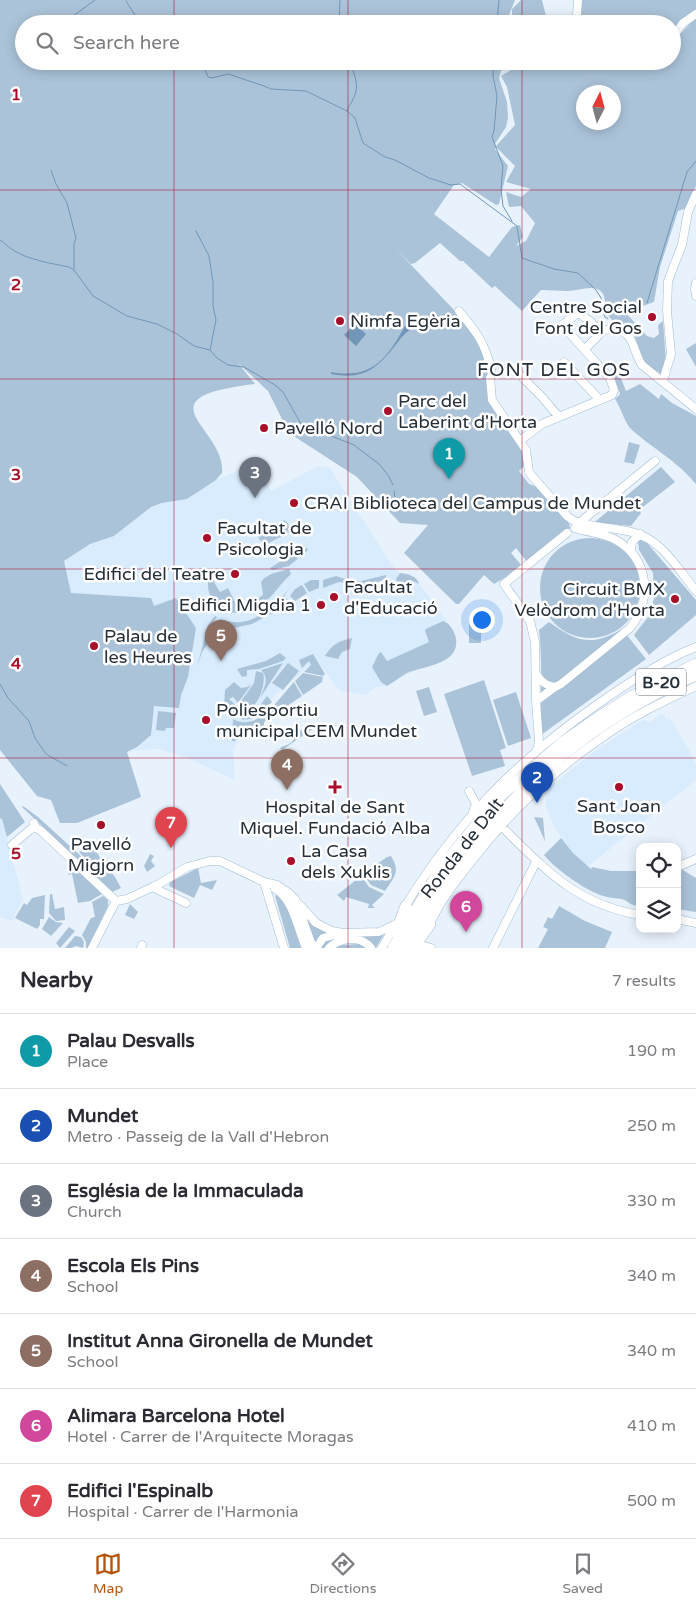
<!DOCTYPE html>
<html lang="en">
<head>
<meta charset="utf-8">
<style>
  :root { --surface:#fff; --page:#f7f7f7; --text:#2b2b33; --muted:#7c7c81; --line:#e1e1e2; --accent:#b45309 }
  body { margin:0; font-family:"Varela Round",sans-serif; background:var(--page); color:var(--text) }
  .controls { position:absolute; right:15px; bottom:15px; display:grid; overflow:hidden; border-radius:10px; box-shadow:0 2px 12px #0003 }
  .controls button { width:45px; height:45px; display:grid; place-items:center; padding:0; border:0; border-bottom:1px solid var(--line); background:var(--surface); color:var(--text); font:25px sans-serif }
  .compass { position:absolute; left:576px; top:85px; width:45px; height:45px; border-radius:50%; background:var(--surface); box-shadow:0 2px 12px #0003; rotate:6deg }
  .you { position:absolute; left:481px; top:619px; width:18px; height:18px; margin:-12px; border:4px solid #fff; border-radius:50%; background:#1a73e8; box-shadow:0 0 0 8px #1a73e833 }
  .badge { display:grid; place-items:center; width:32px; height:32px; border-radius:50%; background:var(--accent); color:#fff; font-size:16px; font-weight:700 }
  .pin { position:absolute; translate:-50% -41px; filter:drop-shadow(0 1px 2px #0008) }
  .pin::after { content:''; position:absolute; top:26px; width:18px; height:15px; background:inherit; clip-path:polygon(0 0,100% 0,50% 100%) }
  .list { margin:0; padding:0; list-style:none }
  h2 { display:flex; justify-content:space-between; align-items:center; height:65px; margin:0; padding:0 20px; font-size:21px }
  h2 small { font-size:16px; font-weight:400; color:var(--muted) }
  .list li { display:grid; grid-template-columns:32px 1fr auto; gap:15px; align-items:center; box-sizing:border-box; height:75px; padding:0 20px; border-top:1px solid var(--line) }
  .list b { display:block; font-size:19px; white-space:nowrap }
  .list p { margin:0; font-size:16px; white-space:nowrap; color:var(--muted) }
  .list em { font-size:16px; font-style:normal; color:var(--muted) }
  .icon { flex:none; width:28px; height:28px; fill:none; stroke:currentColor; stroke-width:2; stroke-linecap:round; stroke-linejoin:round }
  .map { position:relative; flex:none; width:696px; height:948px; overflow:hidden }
  .search { position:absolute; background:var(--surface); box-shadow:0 2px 12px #0003; left:15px; right:15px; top:15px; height:55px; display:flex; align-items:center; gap:12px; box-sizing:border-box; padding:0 18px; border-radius:28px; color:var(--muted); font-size:19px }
  .sheet { height:590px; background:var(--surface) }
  nav { display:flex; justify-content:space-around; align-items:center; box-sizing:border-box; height:70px; border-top:1px solid var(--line); background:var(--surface); font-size:14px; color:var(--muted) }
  nav a { display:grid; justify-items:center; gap:2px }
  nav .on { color:var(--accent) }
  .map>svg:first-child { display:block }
  .built { fill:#d9ecfe }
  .green { fill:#abc3d9; fill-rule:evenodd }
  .water { fill:#7196b7 }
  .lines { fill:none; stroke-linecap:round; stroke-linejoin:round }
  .stream { stroke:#7196b7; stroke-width:1 }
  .minor-casing { stroke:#a3bcd2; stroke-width:9 }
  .highway-casing { stroke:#a3bcd2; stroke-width:12 }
  .minor { stroke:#fff; stroke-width:8 }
  .highway { stroke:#fff; stroke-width:11 }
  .grid { fill:none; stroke:#a80f2b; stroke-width:1; stroke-opacity:0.55 }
  .poi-dot { fill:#a80f2b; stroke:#fff; stroke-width:2 }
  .labels { text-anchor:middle; stroke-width:5; stroke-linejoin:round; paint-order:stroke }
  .shield { fill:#fff; stroke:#666d74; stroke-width:1 }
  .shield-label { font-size:16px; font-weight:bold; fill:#252f38 }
  .poi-label { font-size:18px; fill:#252f38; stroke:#fff; text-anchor:start }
  .street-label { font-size:18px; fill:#252f38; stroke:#fff }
  .neighbourhood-label { font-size:19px; letter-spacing:1px; fill:#252f38; stroke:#fff }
  .grid-label { font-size:16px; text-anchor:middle; font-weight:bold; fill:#a80f2b; stroke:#fff; stroke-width:5; stroke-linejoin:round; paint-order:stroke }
</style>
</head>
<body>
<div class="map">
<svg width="696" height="948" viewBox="0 0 696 948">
  <rect width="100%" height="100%" fill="#e8f2fc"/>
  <path class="built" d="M 255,463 L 271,491 L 318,466 L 330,468 L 391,564 L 399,573 L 410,574 L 429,596 L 449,624 L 456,638 L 454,650 L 450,657 L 444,661 L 406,674 L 387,686 L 377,687 L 365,695 L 340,691 L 316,660 L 259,710 L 233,749 L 235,780 L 188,758 L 158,749 L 127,751 L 141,797 L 77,823 L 60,823 L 51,800 L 37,796 L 0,750 L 64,561 L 90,544 L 114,536 L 151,507 L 162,503 L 187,499 L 216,480 Z
    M 662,713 L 667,720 L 670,718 L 690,752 L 696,766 L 696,780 L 587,867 L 569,849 L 554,827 L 546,806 L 546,797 L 542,793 L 596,750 L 641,721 L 645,720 L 649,723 Z
    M 0,818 L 2,819 L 23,899 L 12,921 L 0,917 Z"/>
  <path class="green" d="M 0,0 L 515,0 L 509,15 L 508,24 L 24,24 L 24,61 L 504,61 L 499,78 L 507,102 L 508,118 L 506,127 L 495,144 L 496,146 L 515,125 L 507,87 L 501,76 L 511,70 L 511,61 L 565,61 C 583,75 627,67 648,65 L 652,61 L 672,61 L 672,43 L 696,17 L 696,186 L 686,208 L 678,211 L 660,267 L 654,302 L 625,312 L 647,336 L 654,338 L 659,334 L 658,325 L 663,321 L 666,361 L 661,374 C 650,367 642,362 638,349 C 636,343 636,337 632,331 C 625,322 614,325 608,315 C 603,307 608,295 599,290 C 591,285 577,291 568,291 C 559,291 550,290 541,290 L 522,311 L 495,286 L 492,288 L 463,261 L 460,261 L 440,243 L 415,263 L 411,264 L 394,247 L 475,332 L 489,368 L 491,400 L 524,450 L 525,465 L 519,471 L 529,484 L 537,487 L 569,523 L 570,528 L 528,563 L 516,548 L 511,553 L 522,566 L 511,574 L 494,584 L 484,575 L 459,604 L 456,604 L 404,553 L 428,525 L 400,523 L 357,477 L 289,433 L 268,391 L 238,363 L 255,384 C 136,398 227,428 222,473 L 216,480 L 187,499 L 162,503 L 151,507 L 114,536 L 90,544 L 64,561 L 71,593 L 151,598 L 154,606 L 176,598 L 196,628 L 188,677 L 181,695 L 179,708 L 154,706 L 151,735 L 137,747 L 127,752 L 141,797 L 77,823 L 60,823 L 51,800 L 37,796 L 0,750 ZM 584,92 L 614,92 L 614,122 L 584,122 ZM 496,147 L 515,166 L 506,182 L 531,189 L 521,197 L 506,192 L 509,207 L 521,206 L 535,223 L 526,241 L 516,246 L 523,237 L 520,225 L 512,227 L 489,257 L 434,214 L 454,185 L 462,183 L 496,205 L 499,204 L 508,166 L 495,149 Z
    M 521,0 L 542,0 L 548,24 L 512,24 L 512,9 Z
    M 581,0 L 696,0 L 696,10 L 683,19 L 672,32 L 672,24 L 582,24 L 580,16 Z
    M 696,343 L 696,367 L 686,349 Z
    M 619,373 L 626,391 L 640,384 L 659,399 L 661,394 L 672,403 L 696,416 L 696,484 C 676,460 653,449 631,429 C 626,425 620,406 615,399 L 620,394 L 613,374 Z
    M 629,442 L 640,445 L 634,464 L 624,462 Z
    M 661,467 L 675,482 L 639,510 L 641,513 L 631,526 L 597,523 L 596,521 Z
    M 284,520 L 288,523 L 290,532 L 265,545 L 259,539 L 258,535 Z
    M540 588a50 50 0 1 1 100 0a50 50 0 1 1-100 0Z
    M 640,540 L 643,540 L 648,544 L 696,600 L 696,615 L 649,655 L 634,635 L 648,617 L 654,599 L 654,591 L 653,573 L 639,550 L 638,542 Z
    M 307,548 L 308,550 L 289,566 L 272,570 L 270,568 L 294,553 Z
    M 289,569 L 291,574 C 273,591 269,607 242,613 L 247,606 L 263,595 L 261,582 L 263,580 L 263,579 L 271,574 Z
    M 400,573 C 408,574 417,576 419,584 L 411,580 L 401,588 L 396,579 Z
    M 386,575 L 386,578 L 372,585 L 339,582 L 323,588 L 323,580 L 336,576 L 348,580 L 361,581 Z
    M 213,576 L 214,582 L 220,592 L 228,588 L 237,606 L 237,613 C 218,613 206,598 208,579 Z
    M 311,580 L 319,580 L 319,588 L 309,592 L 304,584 Z
    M 302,585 L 307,593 L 295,601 L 290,596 L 295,589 Z
    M 291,586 L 284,596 L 291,603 L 252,624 L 230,629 L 213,640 L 213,628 L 220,619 C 250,631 275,607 291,586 Z
    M 215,616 L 217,617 C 211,624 208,631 210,641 L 202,652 L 197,667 L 208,625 Z
    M 469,619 L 481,619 L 481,643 L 469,643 Z
    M 443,621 C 449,623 453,629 455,635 C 464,664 424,666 407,673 C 400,677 394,682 387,686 L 381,682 L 372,667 L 379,653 L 381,652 L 387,661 L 429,642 L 425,631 L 426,629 Z
    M 549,622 C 577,642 592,647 622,629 L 646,659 L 541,735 C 540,700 543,665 539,630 Z
    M 352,638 L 350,649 L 342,652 L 338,659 L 325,656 C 332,644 339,641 352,638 Z
    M 280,653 L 286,658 L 283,661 L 259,669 L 247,670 L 247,676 L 242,677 L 237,669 L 266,661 Z
    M 313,654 L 325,674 L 323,676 L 304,672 L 311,665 L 309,661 L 302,668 L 299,660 Z
    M 283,663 L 260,698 C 264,687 270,679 261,670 Z
    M 288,663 L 299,671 L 283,690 L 272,683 Z
    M 256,671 L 263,673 C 267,684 255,721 239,704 L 254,683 Z
    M 303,673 L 323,677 L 322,682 L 303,695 L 295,681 Z
    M 484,680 L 506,748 L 500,750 L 505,766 L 472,776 L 444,694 Z
    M 234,682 L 241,688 L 247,687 L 251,685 L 238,703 L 233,697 L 229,699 L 239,708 L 235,716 L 224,707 L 225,690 Z
    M 294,682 L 302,696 L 268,719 L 264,722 L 264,727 L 254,736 L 250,731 L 244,730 L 234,742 L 232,740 L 233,719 C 258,733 279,698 294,682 Z
    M 429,687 L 437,712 L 424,716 L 416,691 Z
    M 516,692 L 531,738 L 508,746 L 493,700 Z
    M 267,696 L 272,702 C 262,713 256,722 240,719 L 255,712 Z
    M 158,711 L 176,713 L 174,728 L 166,728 L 165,731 L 156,730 Z
    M 309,725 L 314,728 L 282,750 L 280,748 C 288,744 295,743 295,734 Z
    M 0,784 L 25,822 L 7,837 L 2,819 L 0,818 Z
    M 23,806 L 38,817 L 83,858 L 84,857 L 79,852 L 93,847 L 105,865 L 115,877 L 121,888 L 112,892 L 22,807 Z
    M 534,817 L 543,818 L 545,841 Z
    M 561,838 L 573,853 L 591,869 L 592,867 L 611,871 L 640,871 L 640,906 C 630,906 630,902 622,899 C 616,898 610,898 603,896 C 586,891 554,868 544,855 Z
    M 150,854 L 154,856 L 151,861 L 155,866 L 147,872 L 144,866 Z
    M 391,856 C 401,872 394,877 385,891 L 371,885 L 366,878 L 368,872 L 377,865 L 377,864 L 387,857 Z
    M 72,865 L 102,894 L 90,901 L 78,903 L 72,874 L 68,875 Z
    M 198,868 L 201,883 L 217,880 L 212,890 L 200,885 L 194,898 L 169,886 L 170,882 Z
    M 681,869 L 696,878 L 696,912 L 677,909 L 677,872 Z
    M 356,880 L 358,881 L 364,880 L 369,887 L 384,894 L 372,905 L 375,908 L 368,908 L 369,904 L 346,897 L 344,901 L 337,895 Z
    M 50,894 L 52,894 L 55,909 L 64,907 L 65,920 L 56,921 L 49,913 Z
    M 45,895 L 44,919 L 40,919 L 40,925 L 37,929 L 15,918 L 24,903 L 27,905 L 32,898 Z
    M 277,895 C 291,907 295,931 302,948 L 290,948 L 275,896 Z
    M 103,896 L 108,900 L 108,906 L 88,948 L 86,948 L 86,942 L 82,935 L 91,918 L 95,917 L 92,902 Z
    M 130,904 L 138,912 L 134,919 L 125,915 Z
    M 559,906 L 585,921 L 612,932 L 605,948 L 538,948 L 548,929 L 543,927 L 548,917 L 552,919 Z
    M 300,908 L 334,933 L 315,946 Z
    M 49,917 L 56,922 L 63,923 L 51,936 L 42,929 Z
    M 69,927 L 75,931 L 60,948 L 56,943 Z
    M 384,934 L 376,948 L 373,948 L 361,939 L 327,948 L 317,948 C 331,926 363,941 384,934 Z
    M 75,936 L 81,937 L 84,942 L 83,948 L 76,946 L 71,948 L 65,948 Z
    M 359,944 L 366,948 L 335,948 L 342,945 Z"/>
  <path class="water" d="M 418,321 L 426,321 L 414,324 C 411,330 406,332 401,338 C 380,365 368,381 331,374 L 331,372 C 373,380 388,357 406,324 Z
    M 355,324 L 366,334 L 356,346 L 344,335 Z"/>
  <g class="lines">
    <path class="stream" d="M 126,1 L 138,20 L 142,24
      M 52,24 L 73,16 L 95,0
      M 339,24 L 340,0
      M 497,24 L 499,0
      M 196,61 L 204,67 L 208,77 L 212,78 L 228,74 L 264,86 L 271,89 L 306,91 L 347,111 L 355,118 L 363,143 L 385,157 L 395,160 L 429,178 L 451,185 L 460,184 L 517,226 L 522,258 L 554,269 L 578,273 L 596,290 L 601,298 L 603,312 L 605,317 L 608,319
      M 494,61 L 493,76 L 497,96 L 494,131 L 492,137 L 503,166 L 501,189 L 503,206 L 512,221
      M 347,111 C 348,106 352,103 354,97 C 360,86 354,72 349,61
      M 51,170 L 56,184 L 67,203 L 76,238 L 74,244 L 74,269
      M 196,231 L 209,256 L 213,282 L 213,306 L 216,320 L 210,350
      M 0,240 C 5,243 8,247 13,250 C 26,259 53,264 69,267 L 74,270 L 93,296 L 127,316 L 157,324 L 177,334 L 194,346 L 210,350 L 217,358 L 228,365 L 244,367 L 275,385 L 283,392 L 301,424 L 354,445 L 379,464 L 388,475 L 393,485
      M 647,303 L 687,172 L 696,161
      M 394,491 L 395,498 L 402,504
      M 0,684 L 8,698 L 29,721 L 35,738 L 46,754 L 67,766"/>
    <g class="minor-casing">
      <path id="minor" d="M 578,0 L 577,15 L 578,24
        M 672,38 L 683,23 L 696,14
        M 696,283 L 695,289 L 696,296
        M 459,311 C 478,334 486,344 492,374 L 490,378 L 492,400 L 526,450 L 529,472 L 532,476 L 567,516 L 574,521 C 592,528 613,527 631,532 C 661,538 678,569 696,591
        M 600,331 C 605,329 609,329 615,330 C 635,331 633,353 642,365 L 696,409
        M 585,349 L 599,335 L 600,331
        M 564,362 L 600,400
        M 519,374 L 541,396 L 559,417
        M 663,381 L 671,354 L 667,311 L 668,281 L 682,245 L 688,212 L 696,194
        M 521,440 L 542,424 L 612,395 L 614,390 L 610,378 L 562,325 L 578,313 L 590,321 L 600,331
        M 579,523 L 655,461
        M 631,550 L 632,542 L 640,534
        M 537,675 C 542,683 546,685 555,687
        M 536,701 L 555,687 L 561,684 L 630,628 C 653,600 649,559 616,540 C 604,533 589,533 575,528
        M 537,750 L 539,742 L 536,701 L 535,642 L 530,621 L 504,584 L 567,533
        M 469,791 L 476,804 L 473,812
        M 34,823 L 36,828 L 40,830 L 116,901
        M 501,826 C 545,869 575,904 640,915
        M 12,845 L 31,829 L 36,828
        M 677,867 L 696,859
        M 264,882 L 284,948
        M 154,886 L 156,889 L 186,903
        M 275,889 C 293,898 298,930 306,948
        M 116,901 L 127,899 L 159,884 L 187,867 L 210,861 L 220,861 L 264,882 L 277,885 L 289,893 L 295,899 L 313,948
        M 299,904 L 316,923 L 332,931 L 343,933 L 379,932 L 394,925
        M 404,908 C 456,823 516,761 598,704 C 629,682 661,661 696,647
        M 677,919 L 696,923
        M 428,928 C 438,904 455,882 471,862 C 508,814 553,771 603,737 C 632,716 664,701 696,686
        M 92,948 L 116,901
        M 141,948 L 142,945
        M 316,948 L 323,938 L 338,934
        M 329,948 C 340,937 361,935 371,948
        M 382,948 L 395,925
        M 420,948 L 424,946 L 431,948
        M 493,948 L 536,862"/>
    </g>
    <g class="highway-casing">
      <path id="highway" d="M 396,932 L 406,906
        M 393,948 L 441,868 L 495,802 L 507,790 L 563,742 L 593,721 L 629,698 L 696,664
        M 405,948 C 470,828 569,728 696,675
        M 413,948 L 430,924"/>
    </g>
    <use href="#minor" class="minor"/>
    <use href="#highway" class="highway"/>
  </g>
  <path class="grid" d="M 174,0 L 174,24M 348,0 L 348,24M 522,0 L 522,24M 174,61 L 174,948M 348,61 L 348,948M 522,61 L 522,948M 0,190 L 696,190M 0,379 L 696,379M 0,569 L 696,569M 0,758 L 696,758"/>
  <g class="poi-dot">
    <circle cx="652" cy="317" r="5"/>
    <circle cx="340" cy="321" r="5"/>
    <circle cx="388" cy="411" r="5"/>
    <circle cx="264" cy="428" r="5"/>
    <circle cx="294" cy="503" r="5"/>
    <circle cx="207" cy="538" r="5"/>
    <circle cx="235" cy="574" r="5"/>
    <circle cx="334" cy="597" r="5"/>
    <circle cx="675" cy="599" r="5"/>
    <circle cx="321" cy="605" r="5"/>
    <circle cx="94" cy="646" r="5"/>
    <circle cx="206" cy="720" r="5"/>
    <path d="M332.5 779.5h5v5h5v5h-5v5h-5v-5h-5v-5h5z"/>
    <circle cx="619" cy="787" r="5"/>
    <circle cx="101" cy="825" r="5"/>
    <circle cx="291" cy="861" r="5"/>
  </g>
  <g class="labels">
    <rect class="shield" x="636" y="668.5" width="50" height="27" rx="4"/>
    <g class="shield-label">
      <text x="661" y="688">B-20</text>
    </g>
    <g class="poi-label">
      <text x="642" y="313" text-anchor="end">Centre Social<tspan x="642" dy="21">Font del Gos</tspan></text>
      <text x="350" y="327">Nimfa Egèria</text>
      <text x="398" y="407">Parc del<tspan x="398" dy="21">Laberint d'Horta</tspan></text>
      <text x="274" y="434">Pavelló Nord</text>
      <text x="304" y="509">CRAI Biblioteca del Campus de Mundet</text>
      <text x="217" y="534">Facultat de<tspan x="217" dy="21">Psicologia</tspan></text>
      <text x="225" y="580" text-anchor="end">Edifici del Teatre</text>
      <text x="344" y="593">Facultat<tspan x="344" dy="21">d'Educació</tspan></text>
      <text x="665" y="595" text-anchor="end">Circuit BMX<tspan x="665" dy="21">Velòdrom d'Horta</tspan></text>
      <text x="311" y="611" text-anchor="end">Edifici Migdia 1</text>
      <text x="104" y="642">Palau de<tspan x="104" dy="21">les Heures</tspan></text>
      <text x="216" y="716">Poliesportiu<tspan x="216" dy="21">municipal CEM Mundet</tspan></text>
      <text x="619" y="812" text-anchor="middle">Sant Joan<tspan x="619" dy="21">Bosco</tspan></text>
      <text x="335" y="813" text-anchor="middle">Hospital de Sant<tspan x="335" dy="21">Miquel. Fundació Alba</tspan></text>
      <text x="101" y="850" text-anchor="middle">Pavelló<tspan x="101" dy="21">Migjorn</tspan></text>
      <text x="301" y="857">La Casa<tspan x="301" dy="21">dels Xuklis</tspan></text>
    </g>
    <g class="street-label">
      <text transform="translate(462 848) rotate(-52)" y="6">Ronda de Dalt</text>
    </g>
    <g class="neighbourhood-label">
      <text x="554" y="376">FONT DEL GOS</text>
    </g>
  </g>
  <g class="grid-label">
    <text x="16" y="100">1</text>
    <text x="16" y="290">2</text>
    <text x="16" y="480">3</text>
    <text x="16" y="669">4</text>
    <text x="16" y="859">5</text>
  </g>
</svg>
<div class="controls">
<button><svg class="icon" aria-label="locate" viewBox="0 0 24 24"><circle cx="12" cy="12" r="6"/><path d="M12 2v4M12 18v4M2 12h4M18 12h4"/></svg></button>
<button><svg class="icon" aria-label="layers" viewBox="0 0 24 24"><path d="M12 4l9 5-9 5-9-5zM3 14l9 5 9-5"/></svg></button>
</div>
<svg class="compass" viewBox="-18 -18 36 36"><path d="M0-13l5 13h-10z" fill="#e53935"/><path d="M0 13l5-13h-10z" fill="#7c7c81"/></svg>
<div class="you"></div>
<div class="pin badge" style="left:449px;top:479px;background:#0f9aa8">1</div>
<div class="pin badge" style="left:537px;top:803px;background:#1a4fb4">2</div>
<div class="pin badge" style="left:255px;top:498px;background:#6b7280">3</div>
<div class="pin badge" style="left:287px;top:790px;background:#8d6e63">4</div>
<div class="pin badge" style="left:221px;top:661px;background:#8d6e63">5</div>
<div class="pin badge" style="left:466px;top:932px;background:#d1479c">6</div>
<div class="pin badge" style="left:171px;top:848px;background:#e0444e">7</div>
<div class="search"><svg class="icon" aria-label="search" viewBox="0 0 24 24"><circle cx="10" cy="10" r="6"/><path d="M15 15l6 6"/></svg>Search here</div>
</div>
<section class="sheet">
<h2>Nearby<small>7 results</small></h2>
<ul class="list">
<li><span class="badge" style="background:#0f9aa8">1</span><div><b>Palau Desvalls</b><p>Place</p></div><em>190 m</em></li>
<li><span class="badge" style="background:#1a4fb4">2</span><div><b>Mundet</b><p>Metro · Passeig de la Vall d'Hebron</p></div><em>250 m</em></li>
<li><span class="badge" style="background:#6b7280">3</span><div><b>Església de la Immaculada</b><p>Church</p></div><em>330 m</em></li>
<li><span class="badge" style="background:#8d6e63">4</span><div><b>Escola Els Pins</b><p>School</p></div><em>340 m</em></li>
<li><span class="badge" style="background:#8d6e63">5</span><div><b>Institut Anna Gironella de Mundet</b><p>School</p></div><em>340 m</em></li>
<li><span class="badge" style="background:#d1479c">6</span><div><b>Alimara Barcelona Hotel</b><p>Hotel · Carrer de l'Arquitecte Moragas</p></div><em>410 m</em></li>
<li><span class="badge" style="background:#e0444e">7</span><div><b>Edifici l'Espinalb</b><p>Hospital · Carrer de l'Harmonia</p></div><em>500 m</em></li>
</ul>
</section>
<nav>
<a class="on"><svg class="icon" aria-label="map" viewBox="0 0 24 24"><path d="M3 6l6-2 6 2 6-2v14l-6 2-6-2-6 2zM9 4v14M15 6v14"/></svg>Map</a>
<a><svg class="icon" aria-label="directions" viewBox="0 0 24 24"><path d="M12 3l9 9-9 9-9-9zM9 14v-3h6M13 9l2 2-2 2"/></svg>Directions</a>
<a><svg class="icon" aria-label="saved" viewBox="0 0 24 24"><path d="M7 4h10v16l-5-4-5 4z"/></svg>Saved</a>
</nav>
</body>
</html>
